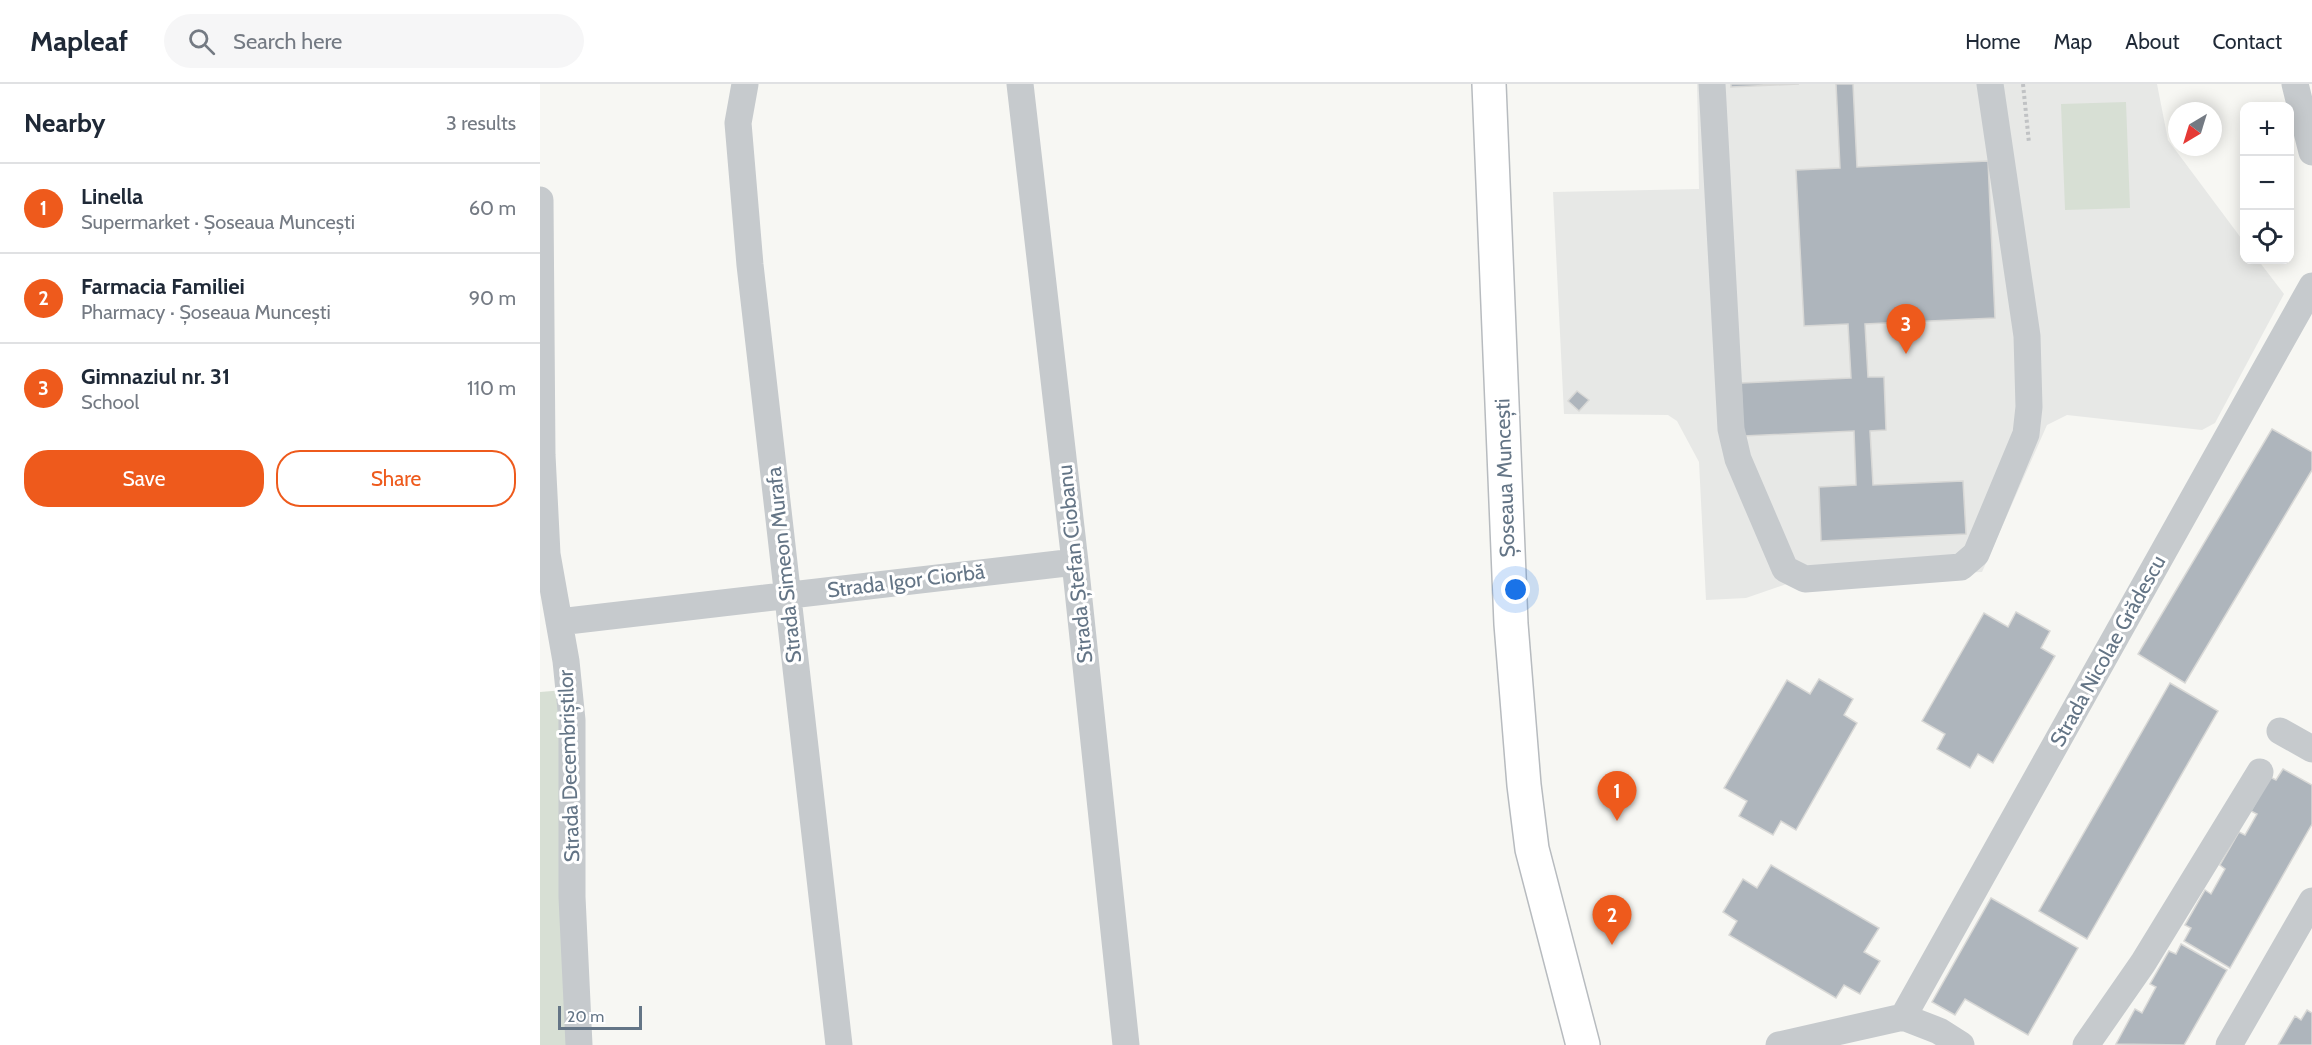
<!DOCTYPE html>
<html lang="en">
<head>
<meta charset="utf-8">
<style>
  :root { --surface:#fff; --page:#f6f6f7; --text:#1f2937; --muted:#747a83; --line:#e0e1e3; --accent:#ee5a1c }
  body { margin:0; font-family:Cabin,sans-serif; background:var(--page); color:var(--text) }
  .controls { position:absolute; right:18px; top:18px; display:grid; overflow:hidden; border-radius:12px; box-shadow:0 3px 15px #0003 }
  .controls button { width:54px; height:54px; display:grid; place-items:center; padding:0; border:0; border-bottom:2px solid var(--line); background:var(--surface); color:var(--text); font:30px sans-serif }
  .compass { position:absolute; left:1628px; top:18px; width:54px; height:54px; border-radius:50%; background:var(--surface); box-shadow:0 3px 15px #0003; rotate:218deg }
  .scale { position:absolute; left:18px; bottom:15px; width:84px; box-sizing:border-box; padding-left:6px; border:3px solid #647586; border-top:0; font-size:16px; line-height:21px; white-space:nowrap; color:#647586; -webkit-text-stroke:4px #fff; paint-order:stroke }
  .you { position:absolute; left:976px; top:506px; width:21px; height:21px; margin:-15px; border:4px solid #fff; border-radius:50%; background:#1a73e8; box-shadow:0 0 0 9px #1a73e833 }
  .badge { display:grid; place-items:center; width:39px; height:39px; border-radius:50%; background:var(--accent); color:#fff; font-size:20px; font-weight:700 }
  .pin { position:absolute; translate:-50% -50px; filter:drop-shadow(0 2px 3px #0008) }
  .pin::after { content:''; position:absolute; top:32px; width:21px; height:18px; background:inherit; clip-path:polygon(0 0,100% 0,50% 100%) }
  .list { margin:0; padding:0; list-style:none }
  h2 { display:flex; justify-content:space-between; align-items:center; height:78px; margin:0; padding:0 24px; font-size:26px }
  h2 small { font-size:20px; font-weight:400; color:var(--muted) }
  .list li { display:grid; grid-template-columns:39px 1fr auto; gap:18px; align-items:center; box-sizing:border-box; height:90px; padding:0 24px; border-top:2px solid var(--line) }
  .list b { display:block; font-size:22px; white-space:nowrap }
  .list p { margin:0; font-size:20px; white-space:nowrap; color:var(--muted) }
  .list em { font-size:20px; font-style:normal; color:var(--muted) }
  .actions { display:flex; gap:12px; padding:18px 24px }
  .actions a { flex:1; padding:14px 0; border:2px solid var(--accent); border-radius:24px; text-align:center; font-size:21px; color:var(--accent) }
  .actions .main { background:var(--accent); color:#fff }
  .icon { flex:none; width:33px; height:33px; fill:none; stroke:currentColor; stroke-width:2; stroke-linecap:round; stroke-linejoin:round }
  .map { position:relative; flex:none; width:1772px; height:961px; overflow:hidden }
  header { display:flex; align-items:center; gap:36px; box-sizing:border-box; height:84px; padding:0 30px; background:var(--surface); border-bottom:2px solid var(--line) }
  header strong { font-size:28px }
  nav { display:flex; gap:33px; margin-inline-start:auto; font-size:21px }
  .search { width:420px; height:54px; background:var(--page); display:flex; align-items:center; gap:15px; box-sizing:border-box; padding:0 21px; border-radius:33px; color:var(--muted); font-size:22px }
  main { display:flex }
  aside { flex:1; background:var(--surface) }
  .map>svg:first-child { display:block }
  .built { fill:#e7e8e6 }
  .green { fill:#d7dfd4 }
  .building { fill:#aeb5bc; stroke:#d8d8d6; stroke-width:1.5 }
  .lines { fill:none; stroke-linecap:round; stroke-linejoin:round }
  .major-casing { stroke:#b7bbbf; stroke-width:36 }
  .path { stroke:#c0c2c4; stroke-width:4; stroke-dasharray:3 3; stroke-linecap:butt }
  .minor { stroke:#c6cacd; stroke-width:27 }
  .major { stroke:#fff; stroke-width:33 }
  .labels { text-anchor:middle; stroke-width:6; stroke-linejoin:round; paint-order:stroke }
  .street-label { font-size:21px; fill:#647586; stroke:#fff }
</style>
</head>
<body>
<header>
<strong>Mapleaf</strong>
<div class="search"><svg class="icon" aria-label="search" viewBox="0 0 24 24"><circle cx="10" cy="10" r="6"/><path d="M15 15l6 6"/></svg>Search here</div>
<nav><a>Home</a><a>Map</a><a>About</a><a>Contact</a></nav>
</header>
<main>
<aside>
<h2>Nearby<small>3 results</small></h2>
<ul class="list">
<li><span class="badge">1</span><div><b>Linella</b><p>Supermarket · Șoseaua Muncești</p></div><em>60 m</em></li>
<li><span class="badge">2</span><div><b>Farmacia Familiei</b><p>Pharmacy · Șoseaua Muncești</p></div><em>90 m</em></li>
<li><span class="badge">3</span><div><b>Gimnaziul nr. 31</b><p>School</p></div><em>110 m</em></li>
</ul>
<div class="actions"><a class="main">Save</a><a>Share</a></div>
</aside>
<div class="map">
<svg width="1772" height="961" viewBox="0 0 1772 961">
  <rect width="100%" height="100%" fill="#f7f7f3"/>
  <path class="built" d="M 1157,0 L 1617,0 L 1628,56 L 1704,158 L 1704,176 L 1718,176 L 1744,210 L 1675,339 L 1662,346 L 1527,331 L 1507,341 L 1442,488 L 1258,496 L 1206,514 L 1166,516 L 1159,378 L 1137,337 L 1128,331 L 1024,330 L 1013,108 L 1159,105 Z"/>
  <path class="green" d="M 1586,18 L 1590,124 L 1525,126 L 1521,20 Z
    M 25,606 L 31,961 L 0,961 L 0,608 Z"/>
  <path class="building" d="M 1191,0 L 1259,0 L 1191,3 Z
    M 1296,0 L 1313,0 L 1317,83 L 1448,77 L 1455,234 L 1325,240 L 1328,293 L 1344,293 L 1346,346 L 1330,347 L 1333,401 L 1423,397 L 1426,450 L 1281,457 L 1279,403 L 1316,401 L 1314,347 L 1203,352 L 1201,299 L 1311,294 L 1308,240 L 1264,242 L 1256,86 L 1300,84 Z
    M 1037,307 L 1049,316 L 1039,327 L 1028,317 Z
    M 1732,345 L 1772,368 L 1772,386 L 1645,599 L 1598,570 Z
    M 1476,528 L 1510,547 L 1501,564 L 1515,572 L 1453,679 L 1438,670 L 1430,684 L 1397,665 L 1405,650 L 1382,637 L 1444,529 L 1468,543 Z
    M 1279,595 L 1313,615 L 1304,631 L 1317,639 L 1256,746 L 1241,737 L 1233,751 L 1199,732 L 1207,717 L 1184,704 L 1247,596 L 1270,610 Z
    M 1630,599 L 1678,627 L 1547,855 L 1499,827 Z
    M 1743,685 L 1772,701 L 1772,740 L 1690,884 L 1644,857 L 1651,844 L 1645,841 L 1665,806 L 1671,810 L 1685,785 L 1680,781 L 1699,748 L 1705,751 L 1717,730 L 1711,727 L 1730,693 L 1736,696 Z
    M 1231,781 L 1339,844 L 1324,868 L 1340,877 L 1320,910 L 1304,901 L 1296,914 L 1189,851 L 1197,837 L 1183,828 L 1203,795 L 1217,804 Z
    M 1451,814 L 1538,864 L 1488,951 L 1425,915 L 1415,931 L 1392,918 Z
    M 1641,860 L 1687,886 L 1644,961 L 1576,960 L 1595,925 L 1602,929 L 1616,903 L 1610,900 L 1629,867 L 1636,870 Z
    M 1767,926 L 1772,929 L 1772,961 L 1738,961 L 1755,932 L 1761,936 Z"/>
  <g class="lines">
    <g class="major-casing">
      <path id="major" d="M 949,0 L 971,540 L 984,701 L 992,765 L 1043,961"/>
    </g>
    <path class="path" d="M 1483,0 L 1489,59"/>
    <path class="minor" d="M 205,0 L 198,39 L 210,181 L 299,961
      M 480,0 L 535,478 L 586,961
      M 1172,0 L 1191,345 L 1198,375 L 1245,485 L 1265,495 L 1421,483 L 1436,470 L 1486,350 L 1489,323 L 1487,252 L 1450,0
      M 1755,0 L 1772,68
      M 0,116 L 2,371 L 7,470 L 26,577 L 32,636 L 32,813 L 39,961
      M 19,538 L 535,478
      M 1740,647 L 1772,665
      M 1363,933 L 1772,202
      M 1239,961 L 1363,933 L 1399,947 L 1421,961
      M 1546,961 L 1603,879 L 1720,688
      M 1689,961 L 1772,817"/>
    <use href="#major" class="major"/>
  </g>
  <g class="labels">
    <g class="street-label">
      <text transform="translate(965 394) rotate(-92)" y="7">Șoseaua Muncești</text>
      <text transform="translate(535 480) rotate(-96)" y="7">Strada Ștefan Ciobanu</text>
      <text transform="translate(244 481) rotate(-96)" y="7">Strada Simeon Murafa</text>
      <text transform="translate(366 497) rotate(-7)" y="7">Strada Igor Ciorbă</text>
      <text transform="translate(1568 567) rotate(-61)" y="7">Strada Nicolae Grădescu</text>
      <text transform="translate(29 682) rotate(-92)" y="7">Strada Decembriștilor</text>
    </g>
  </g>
</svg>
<div class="controls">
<button>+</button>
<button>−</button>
<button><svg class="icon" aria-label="locate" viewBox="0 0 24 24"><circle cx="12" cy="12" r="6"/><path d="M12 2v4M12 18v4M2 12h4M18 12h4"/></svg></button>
</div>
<svg class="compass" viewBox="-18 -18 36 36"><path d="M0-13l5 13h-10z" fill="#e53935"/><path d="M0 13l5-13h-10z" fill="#747a83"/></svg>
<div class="scale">20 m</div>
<div class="you"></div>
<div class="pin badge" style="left:1077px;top:737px">1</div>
<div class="pin badge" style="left:1072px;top:861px">2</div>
<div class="pin badge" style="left:1366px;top:270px">3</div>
</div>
</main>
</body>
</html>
